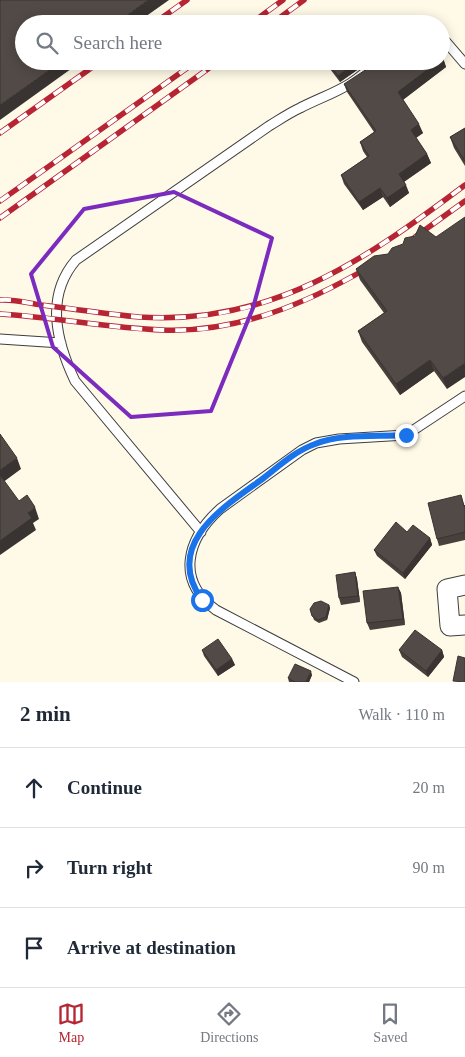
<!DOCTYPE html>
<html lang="en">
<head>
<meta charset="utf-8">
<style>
  :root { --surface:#fff; --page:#f6f6f7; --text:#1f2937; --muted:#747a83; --line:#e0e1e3; --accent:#b72433 }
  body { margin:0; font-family:"Times New Roman",serif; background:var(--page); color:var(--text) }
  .stop { position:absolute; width:15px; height:15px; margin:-11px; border:4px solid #1a73e8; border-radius:50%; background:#fff }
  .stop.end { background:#1a73e8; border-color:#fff; box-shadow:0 1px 5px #0008 }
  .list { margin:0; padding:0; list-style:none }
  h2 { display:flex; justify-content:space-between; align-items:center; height:65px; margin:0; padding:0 20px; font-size:21px }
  h2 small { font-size:16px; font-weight:400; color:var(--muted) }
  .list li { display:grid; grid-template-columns:32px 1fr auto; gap:15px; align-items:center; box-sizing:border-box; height:80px; padding:0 20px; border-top:1px solid var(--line) }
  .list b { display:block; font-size:19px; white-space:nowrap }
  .list em { font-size:16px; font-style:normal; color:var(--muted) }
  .icon { flex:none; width:28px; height:28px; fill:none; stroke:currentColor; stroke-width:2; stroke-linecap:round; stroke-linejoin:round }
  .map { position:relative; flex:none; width:465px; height:682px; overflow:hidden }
  .search { position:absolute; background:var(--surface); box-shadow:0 2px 12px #0003; left:15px; right:15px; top:15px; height:55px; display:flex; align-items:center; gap:12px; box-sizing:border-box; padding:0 18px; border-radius:28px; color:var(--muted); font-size:19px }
  .sheet { height:305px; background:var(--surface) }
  nav { display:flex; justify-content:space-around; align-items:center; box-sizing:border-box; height:70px; border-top:1px solid var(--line); background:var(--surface); font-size:14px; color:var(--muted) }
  nav a { display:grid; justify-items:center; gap:2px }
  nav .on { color:var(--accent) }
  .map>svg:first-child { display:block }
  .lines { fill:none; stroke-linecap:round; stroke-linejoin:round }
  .service-casing { stroke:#3d3d3d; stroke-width:11 }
  .minor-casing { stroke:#3d3d3d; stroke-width:21 }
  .service { stroke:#fff; stroke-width:9 }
  .minor { stroke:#fff; stroke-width:19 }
  .rail-casing { stroke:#b72433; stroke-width:5.5 }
  .rail { stroke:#fff; stroke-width:4; stroke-dasharray:11; stroke-linecap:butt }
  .wall { fill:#47403c }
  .shaded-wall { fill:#393431 }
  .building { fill:#524a46; stroke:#393431 }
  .route { stroke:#1a73e8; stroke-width:6 }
  .marked { fill:none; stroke:#7b2cbf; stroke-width:4; stroke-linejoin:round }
</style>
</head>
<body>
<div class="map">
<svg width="465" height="682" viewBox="0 0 465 682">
  <rect width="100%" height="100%" fill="#fff9e7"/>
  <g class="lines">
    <g class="service-casing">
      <path id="service" d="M 441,36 L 465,64
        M 0,339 L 61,343
        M 201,532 L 75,381 C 56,341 45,296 76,260 L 269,126 C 279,120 289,113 300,108 C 327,94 356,87 375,61
        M 354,682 L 216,610 C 175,580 187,539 220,509 L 302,450 L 316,443 L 339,439 L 406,435 L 465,396"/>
    </g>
    <g class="minor-casing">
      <path id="minor" d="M 465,585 L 447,589 L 450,626 L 465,625"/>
    </g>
    <use href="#service" class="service"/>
    <use href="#minor" class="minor"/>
    <g class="rail-casing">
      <path id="rail" d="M 153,24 L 187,0
        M 250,24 L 283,0
        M 271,24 L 304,0
        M 0,133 L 101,61
        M 0,201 L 197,61
        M 0,218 L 219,61
        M 415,237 L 465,201
        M 0,300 C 14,299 28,303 41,305 C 74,309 107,314 139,317 C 271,326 365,260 465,185
        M 0,314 C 54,317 108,328 162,330 C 237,333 306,304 369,267"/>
    </g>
    <use href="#rail" class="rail"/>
  </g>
  <path class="wall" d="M 443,58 L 446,67 L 403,100 L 423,133 L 416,138 L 427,154 L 431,163 L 404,182 L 409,193 L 390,207 L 383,197 L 363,210 L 344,184 L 341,175 L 367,157 L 363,151 L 360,142 L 374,132 L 347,92 L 344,84 L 405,62 Z
    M 324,61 L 358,61 L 360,68 L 340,82 Z
    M 465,128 L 465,166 L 454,148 L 450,137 Z
    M 436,237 L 447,389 L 434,371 L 400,395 L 362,342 L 358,331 L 384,313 L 360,280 L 356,269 L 388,254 Z
    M 461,495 L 464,505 L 465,505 L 465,540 L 439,546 L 437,539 Z
    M 407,532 L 430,538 L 432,545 L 405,579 L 377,556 L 374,550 Z
    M 355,572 L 357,579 L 360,602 L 341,605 L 339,598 Z
    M 398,587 L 401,593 L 405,625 L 370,630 L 367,623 Z
    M 329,605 L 330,608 L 327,620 L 319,623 L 314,620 L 310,609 Z
    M 202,650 L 232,659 L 235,665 L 218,676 L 204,656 Z
    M 399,650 L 442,650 L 444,657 L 428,677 L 402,657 Z
    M 312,675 L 309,682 L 289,682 L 288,678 Z"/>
  <path class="shaded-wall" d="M 148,0 L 169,0 L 135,24 L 115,24 Z
    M 443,58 L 446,67 L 401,101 L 398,92 L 439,61 L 441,61 L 441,60 Z
    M 62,61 L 82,61 L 0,120 L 0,105 Z
    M 358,61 L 360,68 L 340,82 L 338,76 Z
    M 419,124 L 423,133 L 414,139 L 411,130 Z
    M 427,154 L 431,163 L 402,183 L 399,174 Z
    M 406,185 L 409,193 L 390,207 L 387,198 Z
    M 380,188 L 383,197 L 363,210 L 359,202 Z
    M 430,360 L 434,371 L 400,395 L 396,384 Z
    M 465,363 L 465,377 L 447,389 L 443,378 Z
    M 17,458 L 21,469 L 2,483 L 0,478 L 0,470 Z
    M 35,507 L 39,519 L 33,523 L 36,530 L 0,555 L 0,541 L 28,513 Z
    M 430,538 L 432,545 L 405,579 L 403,573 Z
    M 355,572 L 357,579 L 360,602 L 358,596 Z
    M 398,587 L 401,593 L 405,625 L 403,619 Z
    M 329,605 L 330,608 L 327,620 L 326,617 Z
    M 442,650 L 444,657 L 428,677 L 426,671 Z
    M 232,659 L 235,665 L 218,676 L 216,670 Z
    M 311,671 L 312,675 L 309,682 L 306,682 Z"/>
  <path class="building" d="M 0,0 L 148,0 L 115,24 L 24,24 L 24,61 L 62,61 L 0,105 Z
    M 327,61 L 358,61 L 338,76 Z
    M 379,61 L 404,61 L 405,62 L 406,61 L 439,61 L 398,92 L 419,124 L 411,130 L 427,154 L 399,174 L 406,185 L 387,198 L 380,188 L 359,202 L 341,175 L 369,156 L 360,142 L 376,131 L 344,84 Z
    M 465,128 L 465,161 L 450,137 Z
    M 465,217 L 465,363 L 443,378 L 430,360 L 396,384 L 358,331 L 387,311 L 356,269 L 374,256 L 388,254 L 392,248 L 403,244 L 405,238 L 415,236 L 420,225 L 436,237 Z
    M 0,434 L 17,458 L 0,470 Z
    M 0,475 L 19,501 L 27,495 L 35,507 L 28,513 L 32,518 L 0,541 Z
    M 461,495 L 464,506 L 465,505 L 465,532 L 437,539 L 428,503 Z
    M 396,522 L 407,532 L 413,525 L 430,538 L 403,573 L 374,550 Z
    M 355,572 L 358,596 L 339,598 L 336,575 Z
    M 398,587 L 403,619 L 367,623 L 363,591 Z
    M 321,601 L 329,605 L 326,617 L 318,620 L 312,616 L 310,609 L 314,603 Z
    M 415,630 L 442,650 L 426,671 L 399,650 Z
    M 218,639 L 232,659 L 216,670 L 202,650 Z
    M 458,656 L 465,658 L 465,682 L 453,681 Z
    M 295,664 L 311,671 L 306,682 L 295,682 L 288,678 Z"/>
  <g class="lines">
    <path class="route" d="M 202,600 C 163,545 222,508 261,480 C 278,467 295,451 315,444 C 342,433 378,437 406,435"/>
  </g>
  <path class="marked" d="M 174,192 L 272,238 L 253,308 L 211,411 L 131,417 L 53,347 L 31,274 L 84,209 Z"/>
</svg>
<div class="stop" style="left:202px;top:600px"></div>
<div class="stop end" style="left:406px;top:435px"></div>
<div class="search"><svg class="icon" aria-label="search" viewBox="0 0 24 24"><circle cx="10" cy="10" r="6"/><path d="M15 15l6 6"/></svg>Search here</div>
</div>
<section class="sheet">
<h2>2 min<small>Walk · 110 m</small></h2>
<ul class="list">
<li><svg class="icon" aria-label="ahead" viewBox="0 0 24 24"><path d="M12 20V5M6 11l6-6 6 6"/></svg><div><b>Continue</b></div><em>20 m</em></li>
<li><svg class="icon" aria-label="right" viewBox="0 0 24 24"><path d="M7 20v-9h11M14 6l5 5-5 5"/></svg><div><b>Turn right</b></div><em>90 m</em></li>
<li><svg class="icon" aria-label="arrive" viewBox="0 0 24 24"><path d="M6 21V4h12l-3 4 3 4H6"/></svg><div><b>Arrive at destination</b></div></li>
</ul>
</section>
<nav>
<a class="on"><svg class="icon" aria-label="map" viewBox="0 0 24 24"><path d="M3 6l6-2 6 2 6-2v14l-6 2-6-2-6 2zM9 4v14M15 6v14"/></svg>Map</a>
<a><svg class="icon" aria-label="directions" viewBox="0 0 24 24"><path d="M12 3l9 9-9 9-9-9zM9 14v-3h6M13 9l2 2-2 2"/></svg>Directions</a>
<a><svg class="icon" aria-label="saved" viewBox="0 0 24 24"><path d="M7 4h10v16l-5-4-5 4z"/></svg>Saved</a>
</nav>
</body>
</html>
